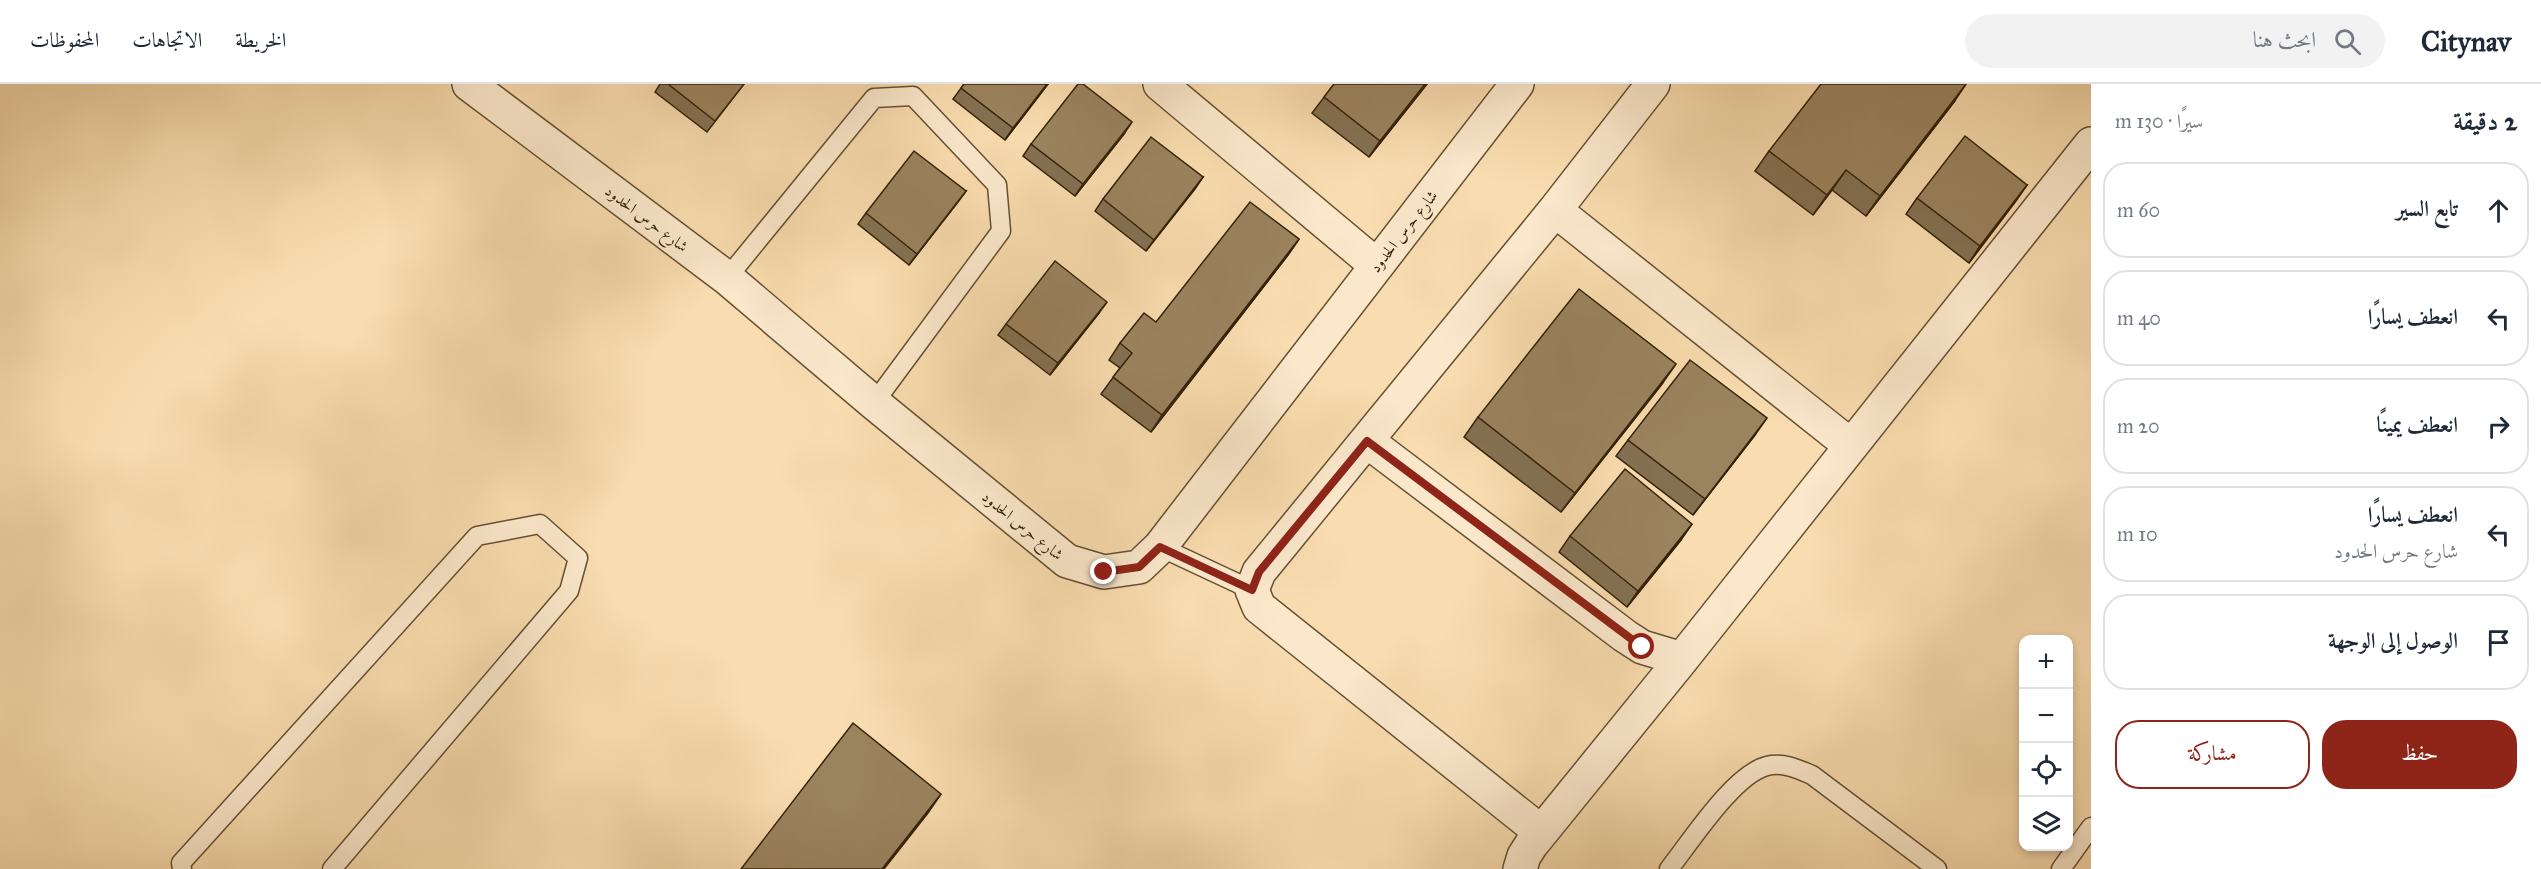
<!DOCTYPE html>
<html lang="ar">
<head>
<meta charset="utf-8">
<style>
  :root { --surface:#fff; --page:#f2f2f3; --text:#1f2937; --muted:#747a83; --line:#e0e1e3; --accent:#8f2418 }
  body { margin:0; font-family:"IM FELL Great Primer",Amiri,serif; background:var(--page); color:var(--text); direction:rtl }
  .controls { position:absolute; right:18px; bottom:18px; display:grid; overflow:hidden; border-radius:12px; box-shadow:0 3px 9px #0003 }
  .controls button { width:54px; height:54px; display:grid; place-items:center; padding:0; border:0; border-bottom:2px solid var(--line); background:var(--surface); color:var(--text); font:30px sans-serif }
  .stop { position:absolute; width:18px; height:18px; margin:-14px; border:4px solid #8f2418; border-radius:50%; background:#fff }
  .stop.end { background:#8f2418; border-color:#fff; box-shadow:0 2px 6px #0008 }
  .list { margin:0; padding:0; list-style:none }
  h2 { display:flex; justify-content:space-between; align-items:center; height:78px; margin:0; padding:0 24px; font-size:26px }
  h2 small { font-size:20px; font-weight:400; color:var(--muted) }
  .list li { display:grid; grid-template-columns:39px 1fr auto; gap:18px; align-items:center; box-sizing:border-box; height:96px; margin:0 12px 12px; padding:0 12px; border:2px solid var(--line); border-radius:24px }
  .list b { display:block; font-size:22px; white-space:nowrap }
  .list p { margin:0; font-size:20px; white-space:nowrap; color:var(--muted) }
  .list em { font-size:20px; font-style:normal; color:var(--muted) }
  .actions { display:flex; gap:12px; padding:18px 24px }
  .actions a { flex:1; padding:14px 0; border:2px solid var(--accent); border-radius:24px; text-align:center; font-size:21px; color:var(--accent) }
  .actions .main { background:var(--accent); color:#fff }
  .icon { flex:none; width:33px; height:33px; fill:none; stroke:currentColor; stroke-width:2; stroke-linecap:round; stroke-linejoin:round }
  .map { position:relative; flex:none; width:2091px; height:785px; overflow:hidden; direction:ltr }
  header { display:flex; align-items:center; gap:36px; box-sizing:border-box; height:84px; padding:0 30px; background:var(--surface); border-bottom:2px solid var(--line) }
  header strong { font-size:28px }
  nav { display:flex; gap:33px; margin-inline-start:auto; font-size:21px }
  .search { width:420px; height:54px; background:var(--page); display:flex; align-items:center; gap:15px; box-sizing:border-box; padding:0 21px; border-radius:33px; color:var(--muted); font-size:22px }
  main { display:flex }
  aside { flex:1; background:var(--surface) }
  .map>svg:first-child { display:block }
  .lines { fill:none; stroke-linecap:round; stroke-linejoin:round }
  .service-casing { stroke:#655032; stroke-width:21 }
  .minor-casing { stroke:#655032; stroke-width:36 }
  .service { stroke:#fbe8cb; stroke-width:18 }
  .minor { stroke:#fbe8cb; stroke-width:33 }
  .wall { fill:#847152; stroke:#342209; stroke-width:1.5 }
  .shaded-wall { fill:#6c5c42; stroke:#342209; stroke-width:1.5 }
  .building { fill:#9a835f; stroke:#342209; stroke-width:1.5 }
  .route { stroke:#8f2418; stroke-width:8 }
  .labels { text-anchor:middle; stroke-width:5; stroke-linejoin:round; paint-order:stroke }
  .street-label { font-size:16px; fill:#342209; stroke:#fbe8cb }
</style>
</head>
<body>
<header>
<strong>Citynav</strong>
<div class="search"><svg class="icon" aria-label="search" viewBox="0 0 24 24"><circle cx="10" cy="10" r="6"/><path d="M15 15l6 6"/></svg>ابحث هنا</div>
<nav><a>الخريطة</a><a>الاتجاهات</a><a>المحفوظات</a></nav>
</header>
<main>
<aside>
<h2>2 دقيقة<small>سيرًا · 130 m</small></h2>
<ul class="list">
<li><svg class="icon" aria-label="ahead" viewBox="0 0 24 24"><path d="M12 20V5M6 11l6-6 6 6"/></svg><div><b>تابع السير</b></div><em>60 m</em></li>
<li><svg class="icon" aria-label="left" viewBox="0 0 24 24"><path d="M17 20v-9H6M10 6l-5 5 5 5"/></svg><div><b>انعطف يسارًا</b></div><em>40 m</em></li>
<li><svg class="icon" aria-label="right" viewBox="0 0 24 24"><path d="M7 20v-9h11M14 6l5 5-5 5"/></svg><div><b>انعطف يمينًا</b></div><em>20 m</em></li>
<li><svg class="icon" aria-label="left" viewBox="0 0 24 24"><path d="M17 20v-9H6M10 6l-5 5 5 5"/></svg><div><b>انعطف يسارًا</b><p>شارع حرس الحدود</p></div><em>10 m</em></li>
<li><svg class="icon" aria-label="arrive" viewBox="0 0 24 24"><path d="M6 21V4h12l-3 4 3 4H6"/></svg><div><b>الوصول إلى الوجهة</b></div></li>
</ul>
<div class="actions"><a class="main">حفظ</a><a>مشاركة</a></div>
</aside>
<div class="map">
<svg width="2091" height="785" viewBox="0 0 2091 785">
  <rect width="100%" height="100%" fill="#f9dcaf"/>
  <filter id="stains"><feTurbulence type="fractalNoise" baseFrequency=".00333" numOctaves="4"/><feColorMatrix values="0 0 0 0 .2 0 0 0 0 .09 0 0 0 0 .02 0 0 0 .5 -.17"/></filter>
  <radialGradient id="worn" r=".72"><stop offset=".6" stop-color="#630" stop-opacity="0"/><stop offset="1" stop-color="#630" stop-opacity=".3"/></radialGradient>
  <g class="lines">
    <g class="service-casing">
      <path id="service" d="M 727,194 L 874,14 L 913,12 L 997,101 L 1001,147 L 874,319
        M 1160,463 L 1252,506
        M 182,785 L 181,779 L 477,452 L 540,440 L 578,474 L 569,507 L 332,785
        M 1669,785 C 1691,757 1734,690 1767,682 C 1783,678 1798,685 1812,691 L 1937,785
        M 2061,785 L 2091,743"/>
    </g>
    <g class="minor-casing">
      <path id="minor" d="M 469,0 L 727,194 L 874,319 L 1067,477 L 1104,488 L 1139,483 L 1160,463 L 1517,0
        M 1160,0 L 1376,181
        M 1555,126 L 1850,361
        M 1367,357 L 1625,552 L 1642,563 L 1682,575
        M 1541,748 L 1259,523 L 1252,506 L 1259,488 L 1555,126 L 1653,0
        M 1520,785 L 1524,772 L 1531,761 L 1682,575 L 2091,60"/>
    </g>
    <use href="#service" class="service"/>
    <use href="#minor" class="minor"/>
  </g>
  <path class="wall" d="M 660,0 L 744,0 L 707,48 L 655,8 Z
    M 964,0 L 1048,0 L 1005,56 L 953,15 Z
    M 1334,0 L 1427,0 L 1369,73 L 1312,29 Z
    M 1954,18 L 1866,132 L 1832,106 L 1813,131 L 1755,87 L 1769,67 Z
    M 1124,50 L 1075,112 L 1023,72 L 1031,60 Z
    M 1203,93 L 1146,167 L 1095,127 L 1103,115 Z
    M 2027,101 L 1969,179 L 1906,130 L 1917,114 Z
    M 966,107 L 909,181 L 858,140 L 866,129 Z
    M 1299,155 L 1288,171 L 1151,348 L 1101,310 L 1120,284 L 1109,276 L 1120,259 Z
    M 1099,229 L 1050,291 L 998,251 L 1006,240 Z
    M 1662,300 L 1561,428 L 1464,353 L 1478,333 Z
    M 1755,351 L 1693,431 L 1616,372 L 1628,356 Z
    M 1570,452 L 1681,456 L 1627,523 L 1559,468 Z"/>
  <path class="shaded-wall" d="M 1047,0 L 1048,0 L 1005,56 L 1013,44 Z
    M 1425,0 L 1427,0 L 1369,73 L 1380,57 Z
    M 1966,0 L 1954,18 L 1866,132 L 1880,112 Z
    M 1132,38 L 1124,50 L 1075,112 L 1083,100 Z
    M 1846,86 L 1832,106 L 1813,131 L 1827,111 Z
    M 1203,93 L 1195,105 L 1146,167 L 1154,156 Z
    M 2027,101 L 2016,117 L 1969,179 L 1980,162 Z
    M 966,107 L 958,118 L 909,181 L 917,170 Z
    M 1299,155 L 1288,171 L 1151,348 L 1162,331 Z
    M 1107,218 L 1099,229 L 1050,291 L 1058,279 Z
    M 1676,280 L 1662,300 L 1561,428 L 1575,409 Z
    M 1767,334 L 1755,351 L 1693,431 L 1705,415 Z
    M 1692,440 L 1681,456 L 1627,523 L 1638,507 Z
    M 941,710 L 928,729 L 884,785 L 882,785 Z"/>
  <path class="building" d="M 668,0 L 744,0 L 715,37 Z
    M 964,0 L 1047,0 L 1013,44 L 961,4 Z
    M 1078,0 L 1083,0 L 1132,38 L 1083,100 L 1031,60 Z
    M 1334,0 L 1425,0 L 1380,57 L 1324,13 Z
    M 1821,0 L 1966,0 L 1880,112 L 1846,86 L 1827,111 L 1769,67 Z
    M 1965,52 L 2027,101 L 1980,162 L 1917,114 Z
    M 1151,53 L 1203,93 L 1154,156 L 1103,115 Z
    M 914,67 L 966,107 L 917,170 L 866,129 Z
    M 1250,118 L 1299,155 L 1162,331 L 1113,293 L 1132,269 L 1120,259 L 1144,229 L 1156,238 Z
    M 1055,177 L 1107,218 L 1058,279 L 1006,240 Z
    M 1579,205 L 1676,280 L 1575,409 L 1478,333 Z
    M 1690,276 L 1767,334 L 1705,415 L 1628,356 Z
    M 1625,385 L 1692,440 L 1638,507 L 1570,452 Z
    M 853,639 L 941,710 L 882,785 L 741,785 Z"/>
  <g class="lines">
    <path class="route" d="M 1104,488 L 1139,483 L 1160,463 L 1252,506 L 1259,488 L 1367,357 L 1642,563"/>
  </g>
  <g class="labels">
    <g class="street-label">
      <text transform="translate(647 134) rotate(37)" y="6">شارع حرس الحدود</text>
      <text transform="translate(1403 147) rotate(-52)" y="6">شارع حرس الحدود</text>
      <text transform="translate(1023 441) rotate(39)" y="6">شارع حرس الحدود</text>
    </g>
  </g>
  <rect width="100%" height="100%" filter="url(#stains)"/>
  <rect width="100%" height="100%" fill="url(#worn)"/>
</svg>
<div class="controls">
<button>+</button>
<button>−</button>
<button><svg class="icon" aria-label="locate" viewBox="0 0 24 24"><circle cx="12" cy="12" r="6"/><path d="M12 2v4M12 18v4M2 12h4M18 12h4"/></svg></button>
<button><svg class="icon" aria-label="layers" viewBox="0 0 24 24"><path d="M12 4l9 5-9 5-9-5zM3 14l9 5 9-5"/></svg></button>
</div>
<div class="stop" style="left:1642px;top:563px"></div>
<div class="stop end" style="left:1104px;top:488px"></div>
</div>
</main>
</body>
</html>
